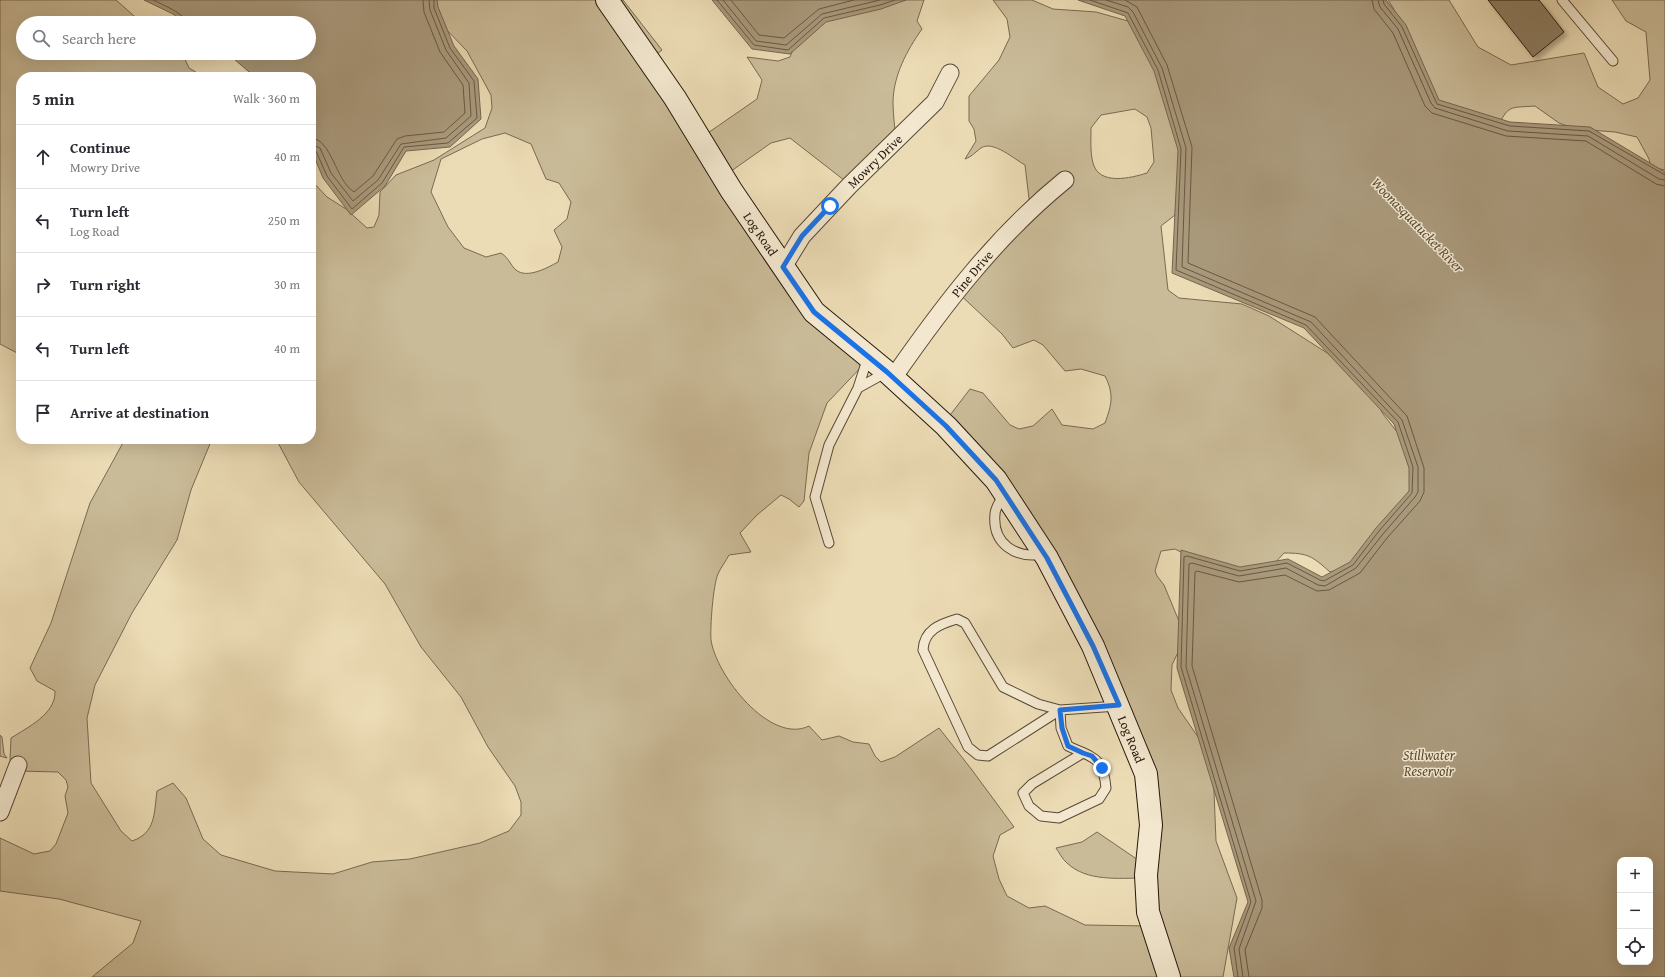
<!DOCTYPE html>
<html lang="en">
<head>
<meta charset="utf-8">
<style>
  :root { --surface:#fff; --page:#f7f7f7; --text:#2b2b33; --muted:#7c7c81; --line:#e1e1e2 }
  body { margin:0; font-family:"Gentium Book Plus",serif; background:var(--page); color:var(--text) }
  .controls { position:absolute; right:12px; bottom:12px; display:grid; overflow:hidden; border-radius:8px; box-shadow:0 4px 16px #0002 }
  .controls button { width:36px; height:36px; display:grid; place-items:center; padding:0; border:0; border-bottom:1px solid var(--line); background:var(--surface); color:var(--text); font:20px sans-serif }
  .stop { position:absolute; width:12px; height:12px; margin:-9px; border:3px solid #1a73e8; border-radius:50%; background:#fff }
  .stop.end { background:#1a73e8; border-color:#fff; box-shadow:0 1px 4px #0008 }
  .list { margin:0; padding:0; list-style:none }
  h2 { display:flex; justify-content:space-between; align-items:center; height:52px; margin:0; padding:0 16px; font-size:17px }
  h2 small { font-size:13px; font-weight:400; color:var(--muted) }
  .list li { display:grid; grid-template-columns:26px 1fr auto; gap:12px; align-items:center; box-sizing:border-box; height:64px; padding:0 16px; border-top:1px solid var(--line) }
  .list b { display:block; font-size:15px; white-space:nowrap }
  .list p { margin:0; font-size:13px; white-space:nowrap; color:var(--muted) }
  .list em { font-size:13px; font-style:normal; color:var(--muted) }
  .icon { flex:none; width:22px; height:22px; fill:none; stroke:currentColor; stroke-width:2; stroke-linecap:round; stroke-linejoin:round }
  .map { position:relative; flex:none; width:1665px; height:977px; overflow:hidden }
  .search { position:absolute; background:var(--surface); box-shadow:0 4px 16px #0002; left:16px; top:16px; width:300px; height:44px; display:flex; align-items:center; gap:10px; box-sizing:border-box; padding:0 14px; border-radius:22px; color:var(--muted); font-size:15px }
  .panel { position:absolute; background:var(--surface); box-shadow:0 4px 16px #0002; left:16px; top:72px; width:300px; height:372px; border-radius:16px }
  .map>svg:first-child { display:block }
  .green { fill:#cabb98; stroke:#786a52; fill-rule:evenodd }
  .water { fill:#a9997b; stroke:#75654e; fill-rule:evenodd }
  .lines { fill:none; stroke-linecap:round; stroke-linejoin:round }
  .shore { stroke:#685843; stroke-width:1 }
  .building { fill:#8d7e63; stroke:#26180b; filter:url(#shadow) }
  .lane-casing { stroke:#584936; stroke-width:11 }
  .street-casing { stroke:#584936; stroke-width:19 }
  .secondary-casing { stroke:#26180b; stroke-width:24 }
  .lane { stroke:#f3e8cf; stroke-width:9 }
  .street { stroke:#f3e8cf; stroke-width:17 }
  .secondary { stroke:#f3e8cf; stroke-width:22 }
  .route { stroke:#1a73e8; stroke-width:5 }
  .labels { text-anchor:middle; stroke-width:3; stroke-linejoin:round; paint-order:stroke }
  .street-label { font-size:13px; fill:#26180b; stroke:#f3e8cf }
  .water-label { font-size:14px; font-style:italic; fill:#5a4c38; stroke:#f3e8cf }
</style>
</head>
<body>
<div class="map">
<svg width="1665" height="977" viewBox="0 0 1665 977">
  <defs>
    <filter id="shadow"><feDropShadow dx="3.5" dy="3.5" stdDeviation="2" flood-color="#0004"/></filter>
  </defs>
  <rect width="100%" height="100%" fill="#ecdcb5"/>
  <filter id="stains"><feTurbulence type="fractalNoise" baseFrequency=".005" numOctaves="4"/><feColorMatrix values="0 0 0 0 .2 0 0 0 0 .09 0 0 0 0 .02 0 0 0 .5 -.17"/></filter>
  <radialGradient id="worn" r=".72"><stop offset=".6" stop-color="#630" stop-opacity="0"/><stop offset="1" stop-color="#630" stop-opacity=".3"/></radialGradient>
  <path class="green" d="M 0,0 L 116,0 L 142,23 L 23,23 L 23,53 L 182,53 L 189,68 L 204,77 L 21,77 L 21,355 L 0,344 Z
    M 430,0 L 623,0 L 662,50 L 651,59 L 702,137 L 757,99 L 762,80 L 747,57 L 778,61 L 790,57 L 798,37 L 864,0 L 924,0 L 917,21 L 922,29 C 907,50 893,76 893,103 C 893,115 895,128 896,140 L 849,184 L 790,138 L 771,143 L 727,174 L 725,178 L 866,362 L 827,403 L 809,453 L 804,501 L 799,507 L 789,499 L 781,495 L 757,515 L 740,533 L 751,552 L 729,555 C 726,561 721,567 718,574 C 713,585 710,628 711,640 C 716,675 770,745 809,726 L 822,740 L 839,736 L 853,742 L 869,744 L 875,756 L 881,762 L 895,757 L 939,728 L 972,770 L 1014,827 L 1000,835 L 993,856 L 999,879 L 1007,896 L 1029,908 L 1045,906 L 1085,925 L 1148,926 L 1145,878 C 1119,878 1087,882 1067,863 C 1062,859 1059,852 1056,848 L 1082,842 L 1097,832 L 1144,864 L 1145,784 L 1047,562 L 941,427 L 970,389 L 983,393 L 1010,425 L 1019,429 L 1033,426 L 1052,409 L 1062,425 L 1093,429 L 1105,423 C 1112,404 1114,394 1105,376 L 1081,369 L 1065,371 L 1043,345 L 1034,340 L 1013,348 L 1002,334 L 955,290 L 1030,207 L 1025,165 C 1014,159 993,140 981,148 C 975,152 972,157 965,159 L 976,141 L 974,129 L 969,121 L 969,96 L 999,60 L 1010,37 L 1007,19 L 993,0 L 1032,0 L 1053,9 L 1096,12 L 1128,21 L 1184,90 L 1175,215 L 1161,226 L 1168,290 L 1179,298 L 1242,304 L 1269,316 L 1354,370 L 1367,384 L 1383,414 L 1426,469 L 1355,566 L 1330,572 C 1312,556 1308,553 1284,553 L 1274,564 L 1221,573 L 1175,549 L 1161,551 L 1155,571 L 1157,576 L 1164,585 L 1181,626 L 1180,648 L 1172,665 L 1171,690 L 1178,708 L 1205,747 L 1213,767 L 1216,841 L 1237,898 L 1223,977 L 92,977 L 133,943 L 141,921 L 59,899 L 0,891 L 0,838 L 34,854 L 50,851 L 56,844 L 68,813 L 65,796 L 68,787 L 66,780 L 58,772 L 17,771 L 10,760 L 11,738 C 28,727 56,714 55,691 L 37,681 L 30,668 L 51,623 L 90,503 L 125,439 L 212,439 L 191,490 L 177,540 L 132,613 L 95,685 L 87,718 L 91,783 L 121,831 L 132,841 C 156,833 154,813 157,791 L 173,783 L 186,798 L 203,839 L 221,855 L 275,871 L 333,874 L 372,862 L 410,859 L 480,843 L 509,831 L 521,815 L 521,802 L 515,786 L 488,747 L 461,697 L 421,647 L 385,584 L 299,482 L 276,439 L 311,439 L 311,180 L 327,197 L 346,209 L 367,228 L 374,227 L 379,215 L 380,192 L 396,175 L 434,160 L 485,128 L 492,108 L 491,95 L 467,51 L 442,25 ZM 1135,109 L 1147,117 L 1151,128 L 1154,162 L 1147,173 C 1131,178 1099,186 1093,163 C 1090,152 1091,139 1091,128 L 1101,115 ZM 505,133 L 531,144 L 546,179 L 559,183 L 571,202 L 567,219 L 554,230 L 562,247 L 558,262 C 547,268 527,279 516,270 C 510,265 510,259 501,253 L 486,257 L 464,248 L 448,227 L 431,192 L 441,159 L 482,139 Z
    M 1388,0 L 1449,0 L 1478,47 L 1511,65 L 1584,53 L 1598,87 L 1623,104 L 1638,98 L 1650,80 L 1646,32 L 1626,21 L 1612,0 L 1665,0 L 1665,170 L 1651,167 L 1649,159 L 1637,137 L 1615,132 L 1576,129 L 1559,123 L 1535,106 C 1510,108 1508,104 1497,129 L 1416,95 C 1410,62 1408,28 1388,0 Z
    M 0,735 L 2,737 L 4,754 L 7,758 L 0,756 Z"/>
  <path class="water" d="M 144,0 L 437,0 L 438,7 L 454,46 L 478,79 L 481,119 L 450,147 L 406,151 L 385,186 L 351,215 L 323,178 L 311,149 L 311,77 L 255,77 L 227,53 L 309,53 L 309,23 L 185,23 L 173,14 Z
    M 712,0 L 906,0 L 881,9 L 826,22 L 790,54 L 752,49 Z
    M 1078,0 L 1386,0 L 1406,25 L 1439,100 L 1510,122 L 1590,127 L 1665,172 L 1665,977 L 1234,977 L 1229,948 L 1248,902 L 1177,668 L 1181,550 L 1240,567 L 1288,559 L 1322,577 L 1350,562 L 1376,528 L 1409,491 L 1409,468 L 1394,424 L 1304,328 L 1172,273 L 1178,150 L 1154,71 L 1125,16 ZM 1620,860 L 1650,860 L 1650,962 L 1620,962 Z"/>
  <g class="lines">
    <path class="shore" d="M 153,0 C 161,4 186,14 187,23
      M 717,0 L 754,45 L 788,50 L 824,18 L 880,5 L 895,0
      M 723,0 L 756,41 L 786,45 L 822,14 L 880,0
      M 731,0 L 759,35 L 784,38 L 819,9 L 854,0
      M 1090,0 L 1128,13 L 1158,70 L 1181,149 L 1176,270 L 1306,325 L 1398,422 L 1413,467 L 1412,493 L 1379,531 L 1353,565 L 1324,581 L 1320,580 L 1287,563 L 1240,571 L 1187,556 L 1184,557 L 1181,667 L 1251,902 L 1234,948 L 1238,977
      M 1106,0 L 1128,7 L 1133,12 L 1162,68 L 1186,148 L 1182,267 L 1311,322 L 1402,420 L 1418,467 L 1418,492 L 1415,497 L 1383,534 L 1356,568 L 1325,586 L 1318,585 L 1286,568 L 1239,576 L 1192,563 L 1189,564 L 1186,667 L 1256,901 L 1239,949 L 1243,977
      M 1125,0 L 1137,7 L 1167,65 L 1192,147 L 1188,263 L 1315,317 L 1407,416 L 1424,468 L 1424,492 L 1420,501 L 1387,538 L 1360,573 L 1329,590 L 1317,591 L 1285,575 L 1239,582 L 1197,571 L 1195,572 L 1192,666 L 1262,900 L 1262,908 L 1245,950 L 1249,977
      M 1372,0 L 1374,9 L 1393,33 L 1425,106 L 1432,113 L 1506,136 L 1586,141 L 1656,184 L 1665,186
      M 1378,0 L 1380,7 L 1398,29 L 1431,103 L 1435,108 L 1508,131 L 1588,136 L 1659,179 L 1665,180
      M 1383,0 L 1384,4 L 1402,27 L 1437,104 L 1510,126 L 1589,131 L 1665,175
      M 311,138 C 332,139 335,180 354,192 L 373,176 L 397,139 L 405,136 L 444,132 L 465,113 L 463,85 L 440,52 L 424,12 L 423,0
      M 311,144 L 320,148 L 331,173 L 353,201 L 378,180 L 401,144 L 446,138 L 471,116 L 469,83 L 446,50 L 430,10 L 429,0
      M 311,149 L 316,151 L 327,176 L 352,209 L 382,183 L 404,147 L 448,143 L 477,118 L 474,81 L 450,48 L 434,8 L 434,0"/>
  </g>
  <path class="building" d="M 1488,0 L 1539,0 L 1564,32 L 1533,57 Z"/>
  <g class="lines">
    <g class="lane-casing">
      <path id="lane" d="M 1562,0 L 1613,61
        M 858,388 L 887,372
        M 1004,494 C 1001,500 995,508 995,514 C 992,544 1016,559 1043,554
        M 829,543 L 815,497 L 829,445 L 858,388 L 868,357
        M 1083,753 L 1032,784 L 1023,793 L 1029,806 L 1041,816 L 1059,818 L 1099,799 L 1106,788 C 1103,756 1093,758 1068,746 L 1061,728 L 1060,710 L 988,756 L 978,755 L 968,747 L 923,650 C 924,630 940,624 957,619 L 965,623 L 1003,687 L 1038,704 L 1060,710 L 1118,706"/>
    </g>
    <g class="street-casing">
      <g id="street">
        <path id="s1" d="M 783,267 L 802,236 L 849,186 L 935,102 L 950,73"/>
        <path id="s2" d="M 893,378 C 943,306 996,236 1065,180"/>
        <path d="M 0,812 L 18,765"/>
      </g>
    </g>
    <g class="secondary-casing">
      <g id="secondary">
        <path id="s3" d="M 607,0 L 675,98 L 731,190 L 814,312 L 887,372 L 946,426 L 996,480 L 1047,558 L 1093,646 L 1146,774 L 1151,825 L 1146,875 L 1148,912 L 1169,977"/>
      </g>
    </g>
    <use href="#lane" class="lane"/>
    <use href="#street" class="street"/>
    <use href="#secondary" class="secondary"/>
  </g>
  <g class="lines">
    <path class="route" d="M 830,206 L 802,236 L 783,267 L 814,312 L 887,372 L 946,426 L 996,480 L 1047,558 L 1093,646 L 1119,705 L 1060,710 L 1062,728 L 1068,746 L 1083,753 L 1092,756 L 1102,768"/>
  </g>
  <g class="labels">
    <g class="street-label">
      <text dy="5" stroke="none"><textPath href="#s1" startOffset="141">Mowry Drive</textPath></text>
      <text dy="5" stroke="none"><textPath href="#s3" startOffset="280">Log Road</textPath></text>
      <text dy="5" stroke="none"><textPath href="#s2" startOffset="131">Pine Drive</textPath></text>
      <text dy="5" stroke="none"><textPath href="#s3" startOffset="916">Log Road</textPath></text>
    </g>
    <g class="water-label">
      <text transform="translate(1418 225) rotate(46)" y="5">Woonasquatucket River</text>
      <text x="1429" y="760">Stillwater<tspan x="1429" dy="16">Reservoir</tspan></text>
    </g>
  </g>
  <rect width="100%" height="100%" filter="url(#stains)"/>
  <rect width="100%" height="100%" fill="url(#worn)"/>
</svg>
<div class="controls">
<button>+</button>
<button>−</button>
<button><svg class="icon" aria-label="locate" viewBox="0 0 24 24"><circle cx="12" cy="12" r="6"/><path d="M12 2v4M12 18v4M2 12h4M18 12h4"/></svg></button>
</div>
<div class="stop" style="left:830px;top:206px"></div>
<div class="stop end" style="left:1102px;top:768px"></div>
<div class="search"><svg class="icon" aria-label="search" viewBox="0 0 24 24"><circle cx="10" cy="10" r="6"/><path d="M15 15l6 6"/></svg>Search here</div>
<section class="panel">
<h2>5 min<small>Walk · 360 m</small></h2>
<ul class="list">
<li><svg class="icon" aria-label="ahead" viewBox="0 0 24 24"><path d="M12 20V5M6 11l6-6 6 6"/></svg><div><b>Continue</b><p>Mowry Drive</p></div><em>40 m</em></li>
<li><svg class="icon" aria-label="left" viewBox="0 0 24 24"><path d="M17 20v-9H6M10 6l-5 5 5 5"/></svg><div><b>Turn left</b><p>Log Road</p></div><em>250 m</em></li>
<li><svg class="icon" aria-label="right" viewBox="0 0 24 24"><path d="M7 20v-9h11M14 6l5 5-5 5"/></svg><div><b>Turn right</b></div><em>30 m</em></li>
<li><svg class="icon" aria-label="left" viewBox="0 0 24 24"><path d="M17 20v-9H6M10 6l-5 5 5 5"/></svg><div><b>Turn left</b></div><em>40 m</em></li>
<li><svg class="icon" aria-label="arrive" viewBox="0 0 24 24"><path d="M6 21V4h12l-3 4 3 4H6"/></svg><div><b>Arrive at destination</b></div></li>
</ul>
</section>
</div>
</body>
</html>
